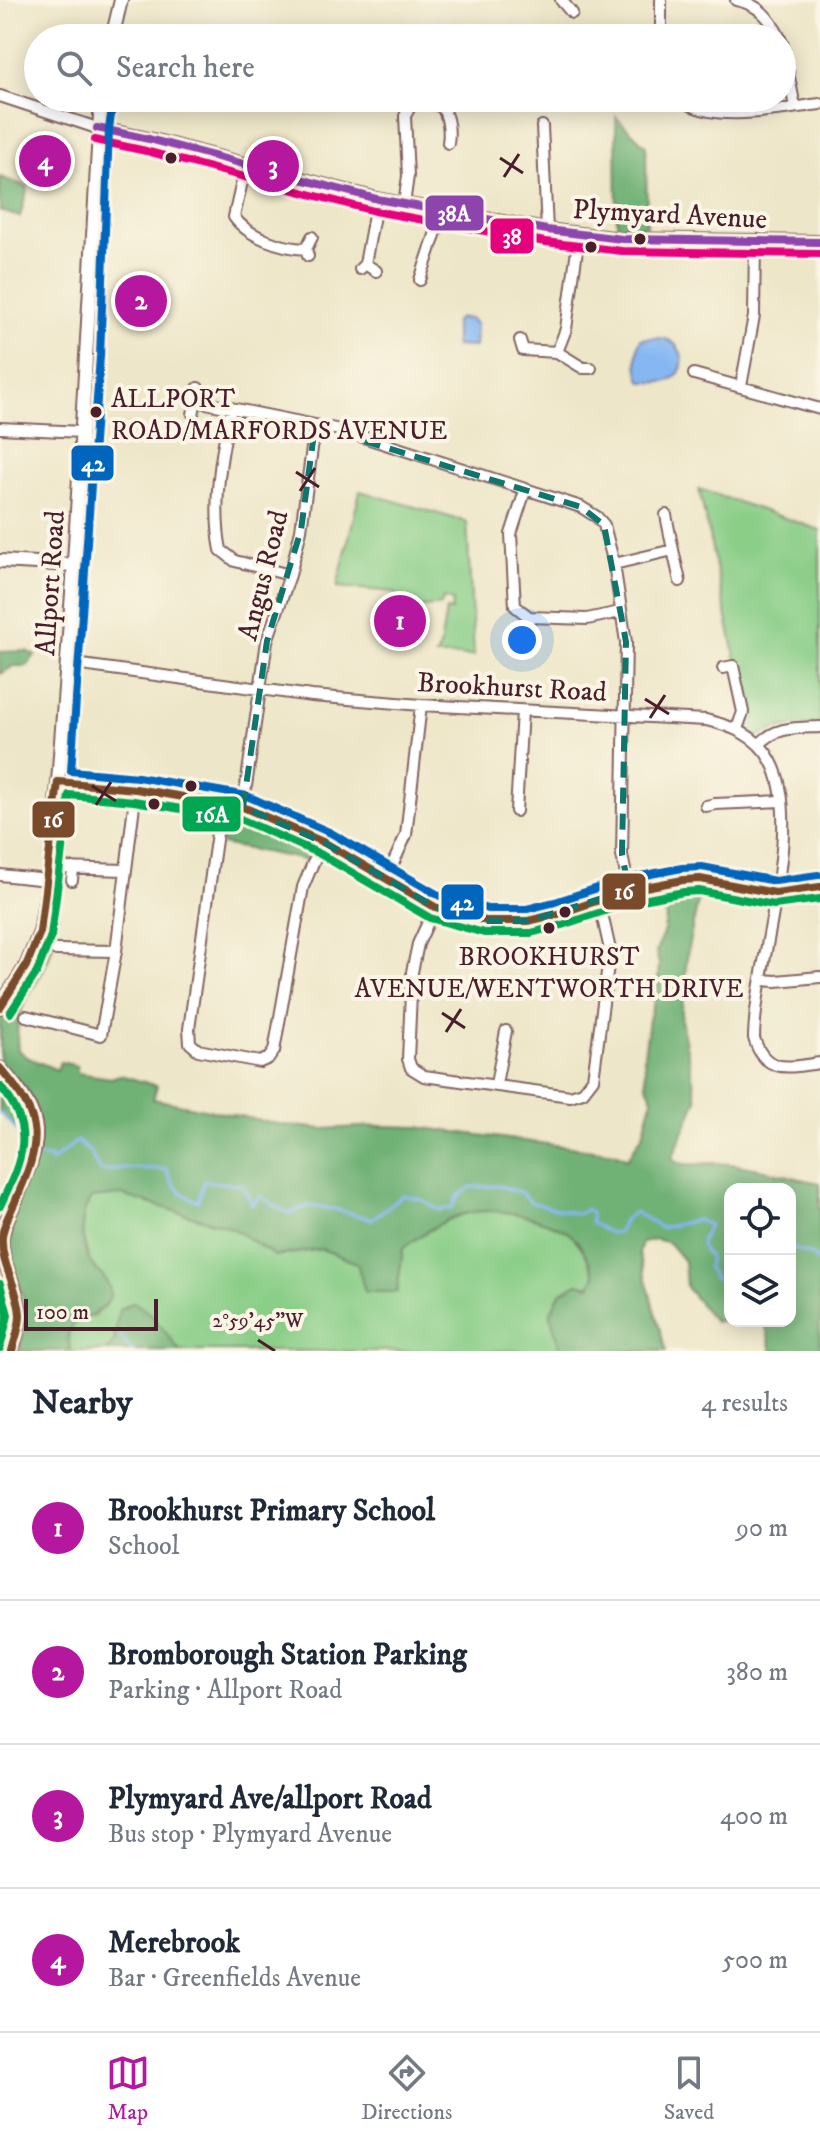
<!DOCTYPE html>
<html lang="en">
<head>
<meta charset="utf-8">
<style>
  :root { --surface:#fff; --page:#f2f2f3; --text:#1f2937; --muted:#747a83; --line:#e0e1e3; --accent:#b5179e }
  body { margin:0; font-family:"IM FELL DW Pica",serif; background:var(--page); color:var(--text) }
  .controls { position:absolute; right:24px; bottom:24px; display:grid; overflow:hidden; border-radius:16px; box-shadow:0 4px 20px #0003 }
  .controls button { width:72px; height:72px; display:grid; place-items:center; padding:0; border:0; border-bottom:2px solid var(--line); background:var(--surface); color:var(--text); font:40px sans-serif }
  .scale { position:absolute; left:24px; bottom:20px; width:134px; box-sizing:border-box; padding-left:8px; border:4px solid #4a1f2b; border-top:0; font-size:22px; line-height:28px; white-space:nowrap; color:#4a1f2b; -webkit-text-stroke:6px #fcf5e5; paint-order:stroke }
  .you { position:absolute; left:522px; top:640px; width:28px; height:28px; margin:-20px; border:6px solid #fff; border-radius:50%; background:#1a73e8; box-shadow:0 0 0 12px #1a73e833 }
  .badge { display:grid; place-items:center; width:52px; height:52px; border-radius:50%; background:var(--accent); color:#fff; font-size:26px; font-weight:700 }
  .pin { position:absolute; translate:-50% -50%; border:4px solid #fff; box-shadow:0 2px 8px #0006 }
  .list { margin:0; padding:0; list-style:none }
  h2 { display:flex; justify-content:space-between; align-items:center; height:104px; margin:0; padding:0 32px; font-size:34px }
  h2 small { font-size:26px; font-weight:400; color:var(--muted) }
  .list li { display:grid; grid-template-columns:52px 1fr auto; gap:24px; align-items:center; box-sizing:border-box; height:144px; padding:0 32px; border-top:2px solid var(--line) }
  .list b { display:block; font-size:30px; white-space:nowrap }
  .list p { margin:0; font-size:26px; white-space:nowrap; color:var(--muted) }
  .list em { font-size:26px; font-style:normal; color:var(--muted) }
  .icon { flex:none; width:44px; height:44px; fill:none; stroke:currentColor; stroke-width:2; stroke-linecap:round; stroke-linejoin:round }
  .map { position:relative; flex:none; width:820px; height:1351px; overflow:hidden }
  .search { position:absolute; background:var(--surface); box-shadow:0 4px 20px #0003; left:24px; right:24px; top:24px; height:88px; display:flex; align-items:center; gap:20px; box-sizing:border-box; padding:0 28px; border-radius:44px; color:var(--muted); font-size:30px }
  .sheet { height:680px; background:var(--surface) }
  nav { display:flex; justify-content:space-around; align-items:center; box-sizing:border-box; height:112px; border-top:2px solid var(--line); background:var(--surface); font-size:22px; color:var(--muted) }
  nav a { display:grid; justify-items:center; gap:4px }
  nav .on { color:var(--accent) }
  .map>svg:first-child { display:block }
  .green { fill:#8ace88; stroke:#6a765a; stroke-width:2 }
  .forest { fill:#6fb174; stroke:#5c6850; stroke-width:2 }
  .water { fill:#86b7f2; stroke:#686b8e; stroke-width:2 }
  .lines { fill:none; stroke-linecap:round; stroke-linejoin:round }
  .stream { stroke:#86b7f2; stroke-width:3 }
  .minor-casing { stroke:#836562; stroke-width:14 }
  .tertiary-casing { stroke:#836562; stroke-width:16 }
  .minor { stroke:#fff; stroke-width:10 }
  .tertiary { stroke:#fff; stroke-width:12 }
  .bus-1-casing { stroke:#fcf5e5; stroke-width:14 }
  .bus-2-casing { stroke:#fcf5e5; stroke-width:14 }
  .bus-3-casing { stroke:#fcf5e5; stroke-width:14 }
  .bus-4-casing { stroke:#fcf5e5; stroke-width:14 }
  .bus-5-casing { stroke:#fcf5e5; stroke-width:14 }
  .bus-1 { stroke:#8e44ad; stroke-width:8 }
  .bus-2 { stroke:#e5007d; stroke-width:8 }
  .bus-3 { stroke:#0065bd; stroke-width:8 }
  .bus-4 { stroke:#7a4b2a; stroke-width:8 }
  .bus-5 { stroke:#00a651; stroke-width:8 }
  .marked { fill:none; stroke:#0f766e; stroke-width:6; stroke-dasharray:16 10; stroke-linejoin:round }
  .ticks { fill:none; stroke:#4a1f2b; stroke-width:3 }
  .bus-dot { fill:#4a1f2b; stroke:#fcf5e5; stroke-width:3 }
  .labels { text-anchor:middle; stroke-width:8; stroke-linejoin:round; paint-order:stroke }
  .bus-label { font-size:26px; fill:#4a1f2b; stroke:#fcf5e5; text-anchor:start }
  .street-label { font-size:28px; fill:#4a1f2b; stroke:#fcf5e5 }
  .ticks-label { font-size:20px; text-anchor:middle; fill:#4a1f2b; stroke:#fcf5e5; stroke-width:8; stroke-linejoin:round; paint-order:stroke }
  .line-badge { stroke:#fcf5e5; stroke-width:3 }
  .badge-label { font-size:22px; text-anchor:middle; font-weight:bold; fill:#fff }
</style>
</head>
<body>
<div class="map">
<svg width="820" height="1351" viewBox="0 0 820 1351">
  <rect width="100%" height="100%" fill="#fcf5e5"/>
  <filter id="ink" filterUnits="userSpaceOnUse"><feTurbulence type="fractalNoise" baseFrequency=".0125" numOctaves="2"/><feDisplacementMap in="SourceGraphic" scale="16" xChannelSelector="R" yChannelSelector="G"/><feConvolveMatrix kernelMatrix="1 2 1 2 8 2 1 2 1" color-interpolation-filters="sRGB"/></filter>
  <filter id="wash" filterUnits="userSpaceOnUse"><feTurbulence type="fractalNoise" baseFrequency=".006" numOctaves="4" result="noise"/><feDisplacementMap in="SourceGraphic" scale="32" xChannelSelector="R" yChannelSelector="G"/><feGaussianBlur stdDeviation="1.8" result="paint"/><feColorMatrix in="noise" values="0 0 0 0 0 0 0 0 0 0 0 0 0 0 0 0 0 1.4 0 .05"/><feComposite in="paint" operator="in"/></filter>
  <g filter="url(#wash)">
    <rect width="100%" height="100%" fill="#ede6c8"/>
    <path class="green" d="M 699,489 L 820,530 L 820,724 C 798,726 777,725 758,737 L 747,730 L 747,710 Z
      M 360,491 L 467,522 L 474,656 L 436,656 L 440,647 L 446,610 L 451,611 L 453,601 L 443,598 L 441,605 L 409,609 L 394,592 L 337,587 Z
      M 104,1195 L 122,1195 L 232,1228 L 275,1256 L 322,1249 L 357,1263 L 397,1292 L 403,1248 C 447,1215 475,1202 530,1217 C 570,1228 580,1237 595,1275 L 590,1286 L 578,1283 L 560,1293 L 550,1314 L 559,1344 L 557,1351 L 70,1351 L 68,1332 L 79,1318 L 96,1315 L 107,1282 L 89,1261 L 83,1237 L 82,1211 L 90,1198 Z"/>
    <path class="forest" d="M 616,117 L 646,146 L 647,226 L 617,229 Z
      M 0,177 L 28,187 L 20,217 L 0,211 Z
      M 26,651 L 35,655 L 27,666 L 14,666 L 0,674 L 0,652 Z
      M 75,796 C 54,844 65,897 52,947 C 42,988 12,998 18,1050 L 26,1057 L 57,1070 L 60,1062 L 77,1066 L 77,1073 L 111,1078 L 120,1075 L 157,1086 L 153,1099 L 284,1125 L 323,1129 L 381,1126 L 417,1127 L 615,1153 L 627,1159 L 643,1134 L 653,1098 L 646,1083 L 644,1055 L 649,1019 L 657,993 L 659,964 L 656,952 L 664,930 L 670,894 L 696,887 L 699,896 L 688,948 L 681,1020 L 697,1100 L 672,1159 C 686,1168 698,1163 714,1163 C 751,1164 784,1176 820,1183 L 820,1351 L 772,1351 L 766,1327 L 759,1321 L 790,1321 L 790,1189 L 730,1189 L 730,1318 L 715,1322 L 686,1287 L 684,1261 L 669,1243 L 656,1239 L 642,1242 L 639,1254 L 666,1351 L 557,1351 L 559,1344 L 550,1314 L 560,1293 L 578,1283 L 590,1286 L 595,1275 C 580,1237 570,1228 530,1217 C 475,1202 447,1215 403,1248 L 397,1292 L 365,1292 L 357,1263 L 322,1249 L 275,1256 L 232,1228 L 189,1215 L 122,1195 L 91,1198 C 79,1215 80,1241 89,1260 C 92,1268 101,1272 105,1279 C 120,1302 98,1315 79,1318 L 68,1332 L 70,1351 L 19,1351 C 26,1328 28,1308 19,1285 C 15,1276 8,1266 8,1257 C 9,1225 34,1155 18,1129 C 13,1122 5,1119 0,1113 L 0,1016 L 45,932 L 60,808 L 66,798 Z
      M 235,816 C 259,823 297,829 310,851 L 306,860 L 221,844 C 223,832 222,820 235,816 Z
      M 134,1302 L 152,1315 L 180,1351 L 106,1351 L 114,1342 L 119,1310 Z"/>
    <path class="water" d="M 460,318 L 471,319 L 476,325 L 475,347 L 455,346 L 455,321 Z
      M 649,338 C 655,338 663,337 668,340 C 686,347 688,374 668,381 C 661,383 650,382 642,382 C 636,371 635,350 641,339 Z"/>
    <g class="lines">
      <path class="stream" d="M 0,1113 C 19,1132 20,1127 23,1157 L 30,1157
        M 38,1157 L 50,1158 L 51,1162 L 77,1141 L 91,1153 L 98,1168 L 103,1171 L 124,1168 L 166,1169 C 173,1186 180,1195 198,1201 L 204,1181 L 243,1185 L 252,1205 L 260,1196 L 289,1214 L 308,1206 L 334,1209 L 372,1219 L 403,1195 L 420,1199 L 440,1210 L 452,1208 L 458,1196 L 471,1187 L 499,1186 L 520,1192 L 533,1203 L 579,1214 L 585,1209 L 591,1212 L 591,1223 L 610,1233 L 619,1232 L 625,1219 L 635,1212 L 661,1228 L 697,1220 L 709,1225 C 702,1242 695,1241 710,1258 L 708,1267 L 714,1278 L 723,1279 L 730,1266
        M 790,1247 L 810,1254 L 820,1262
        M 120,1335 L 131,1351"/>
    </g>
  </g>
  <g filter="url(#ink)">
    <g class="lines">
      <g class="minor-casing">
        <path id="minor" d="M 561,0 L 572,13
          M 661,0 L 661,38
          M 736,0 C 759,4 770,18 780,38
          M 782,42 L 795,107
          M 0,96 L 97,128
          M 679,98 C 713,125 780,109 820,104
          M 542,126 L 547,230
          M 246,164 L 234,217 C 248,237 282,248 306,249 L 308,256
          M 404,204 L 408,176 L 405,116 L 411,105 L 422,100 L 442,107 C 449,119 450,130 448,143
          M 306,249 L 312,237
          M 365,264 L 376,271
          M 360,269 L 365,264 L 377,199
          M 420,280 L 443,211
          M 520,340 L 523,350 L 557,352 L 583,368 L 591,368
          M 557,352 L 566,329 L 579,235
          M 694,374 L 820,409
          M 741,386 L 754,316 L 755,242
          M 196,401 L 198,388
          M 231,408 C 221,453 212,505 221,550 L 235,561 L 290,575
          M 193,414 L 196,401 L 345,431 L 581,507 L 597,517 L 604,525 L 614,564 L 626,642 L 622,855 L 629,890
          M 0,428 L 82,432
          M 525,491 L 511,534 L 515,606 L 529,617 L 587,619 L 620,612
          M 673,550 L 680,581
          M 614,564 L 673,550 L 666,515
          M 67,663 L 312,696 L 421,705 L 706,720 C 732,726 758,736 771,761 C 806,825 755,964 754,1038 C 765,1075 789,1067 820,1063
          M 723,668 L 733,666 L 743,712 L 737,729
          M 759,745 C 775,726 797,728 820,727
          M 58,782 L 136,789 L 243,807 L 325,843 L 435,907 L 486,921 L 528,921 L 558,914 L 629,890 L 683,880 L 700,879 L 775,893 L 820,887
          M 221,805 L 189,1029 L 190,1043 L 198,1050 L 260,1062 L 269,1058 L 274,1051 L 303,887 L 313,863 L 325,843
          M 706,806 L 715,804 L 782,801
          M 243,807 L 267,641 L 290,575 L 301,530 L 315,426
          M 516,811 L 522,711
          M 64,868 L 124,870
          M 0,875 L 48,880
          M 387,877 L 406,835 L 421,705
          M 72,880 L 73,868
          M 435,907 L 418,944 L 412,972 L 408,1059 L 411,1068 L 424,1076 L 570,1096 L 583,1092 L 593,1079 L 610,950 L 599,900
          M 56,950 L 116,951
          M 762,980 L 776,981 L 820,977
          M 26,1016 L 101,1035 L 116,951 L 136,789
          M 496,1084 L 506,1031"/>
      </g>
      <g class="tertiary-casing">
        <path id="tertiary" d="M 112,38 L 121,0
          M 97,128 L 149,139 L 377,199 L 547,230 L 622,239 L 820,242
          M 0,561 L 74,565
          M 0,1007 L 26,966 L 40,932 L 48,880 L 58,782 L 73,580 L 101,98
          M 0,1068 C 50,1121 41,1140 15,1202 C 10,1212 4,1225 2,1237 C 0,1265 19,1287 20,1315 C 20,1326 15,1340 12,1351"/>
      </g>
      <use href="#minor" class="minor"/>
      <use href="#tertiary" class="tertiary"/>
      <g class="bus-1-casing">
        <path id="bus-1" d="M 97,128 L 149,139 L 377,199 L 547,230 L 622,239 L 820,242"/>
      </g>
      <g class="bus-2-casing">
        <path id="bus-2" d="M 95,140 L 146,151 L 374,211 L 545,242 L 622,251 L 820,254"/>
      </g>
      <g class="bus-3-casing">
        <path id="bus-3" d="M 113,100 L 109,129 L 100,356 L 71,771 L 138,777 L 247,796 L 331,833 L 440,896 L 488,909 L 527,909 L 555,902 L 625,879 L 682,868 L 702,867 L 775,881 L 818,875"/>
      </g>
      <g class="bus-4-casing">
        <path id="bus-4" d="M 0,1007 L 26,966 L 40,932 L 58,782 L 136,789 L 243,807 L 325,843 L 435,907 L 486,921 L 528,921 L 558,914 L 629,890 L 683,880 L 700,879 L 775,893 L 820,887
          M 0,1068 C 45,1120 42,1141 15,1202 C 10,1213 3,1225 2,1237 C 0,1264 19,1288 20,1315 C 20,1327 15,1339 12,1351"/>
      </g>
      <g class="bus-5-casing">
        <path id="bus-5" d="M 10,1013 L 37,972 L 51,936 L 69,795 L 134,801 L 240,819 L 320,854 L 430,918 L 484,933 L 531,933 L 562,925 L 632,902 L 684,892 L 699,891 L 774,905 L 820,899
          M 0,1086 C 37,1129 22,1160 0,1206
          M 0,1284 L 8,1315 L 0,1348"/>
      </g>
      <use href="#bus-1" class="bus-1"/>
      <use href="#bus-2" class="bus-2"/>
      <use href="#bus-3" class="bus-3"/>
      <use href="#bus-4" class="bus-4"/>
      <use href="#bus-5" class="bus-5"/>
    </g>
  </g>
  <path class="marked" d="M 315,426 L 581,507 L 604,525 L 626,642 L 622,855 L 629,890 L 528,921 L 486,921 L 435,907 L 325,843 L 243,807 L 267,641 L 301,530 Z"/>
  <path class="ticks" d="M 500,158 L 523,173M 504,177 L 519,154M 296,472 L 319,487M 300,491 L 315,468M 645,699 L 669,714M 650,718 L 665,695M 92,786 L 116,801M 96,805 L 111,782M 442,1013 L 465,1028M 446,1032 L 461,1009M 258,1340 L 275,1351"/>
  <g class="bus-dot">
    <circle cx="171" cy="158" r="7"/>
    <circle cx="640" cy="239" r="7"/>
    <circle cx="591" cy="247" r="7"/>
    <circle cx="96" cy="412" r="7"/>
    <circle cx="191" cy="786" r="7"/>
    <circle cx="154" cy="804" r="7"/>
    <circle cx="565" cy="912" r="7"/>
    <circle cx="549" cy="928" r="7"/>
  </g>
  <g class="labels">
    <g class="bus-label">
      <text x="111" y="407">ALLPORT<tspan x="111" dy="32">ROAD/MARFORDS AVENUE</tspan></text>
      <text x="549" y="965" text-anchor="middle">BROOKHURST<tspan x="549" dy="32">AVENUE/WENTWORTH DRIVE</tspan></text>
    </g>
    <g class="street-label">
      <text transform="translate(670 213) rotate(3)" y="10">Plymyard Avenue</text>
      <text transform="translate(262 575) rotate(-76)" y="10">Angus Road</text>
      <text transform="translate(49 583) rotate(-86)" y="10">Allport Road</text>
      <text transform="translate(512 686) rotate(3)" y="10">Brookhurst Road</text>
    </g>
  </g>
  <g class="ticks-label">
    <text x="258" y="1327">2°59'45"W</text>
  </g>
  <g class="line-badge">
    <rect x="424" y="194" width="61" height="38" rx="8" fill="#8e44ad"/>
    <rect x="489" y="217" width="46" height="38" rx="8" fill="#e5007d"/>
    <rect x="70" y="444" width="45" height="38" rx="8" fill="#0065bd"/>
    <rect x="181" y="795" width="61" height="38" rx="8" fill="#00a651"/>
    <rect x="31" y="800" width="45" height="39" rx="8" fill="#7a4b2a"/>
    <rect x="601" y="872" width="46" height="39" rx="8" fill="#7a4b2a"/>
    <rect x="440" y="883" width="45" height="38" rx="8" fill="#0065bd"/>
  </g>
  <g class="badge-label">
    <text x="454" y="221">38A</text>
    <text x="512" y="244">38</text>
    <text x="93" y="471">42</text>
    <text x="212" y="822">16A</text>
    <text x="53" y="827">16</text>
    <text x="624" y="899">16</text>
    <text x="462" y="910">42</text>
  </g>
</svg>
<div class="controls">
<button><svg class="icon" aria-label="locate" viewBox="0 0 24 24"><circle cx="12" cy="12" r="6"/><path d="M12 2v4M12 18v4M2 12h4M18 12h4"/></svg></button>
<button><svg class="icon" aria-label="layers" viewBox="0 0 24 24"><path d="M12 4l9 5-9 5-9-5zM3 14l9 5 9-5"/></svg></button>
</div>
<div class="scale">100 m</div>
<div class="you"></div>
<div class="pin badge" style="left:400px;top:621px">1</div>
<div class="pin badge" style="left:141px;top:301px">2</div>
<div class="pin badge" style="left:273px;top:166px">3</div>
<div class="pin badge" style="left:45px;top:161px">4</div>
<div class="search"><svg class="icon" aria-label="search" viewBox="0 0 24 24"><circle cx="10" cy="10" r="6"/><path d="M15 15l6 6"/></svg>Search here</div>
</div>
<section class="sheet">
<h2>Nearby<small>4 results</small></h2>
<ul class="list">
<li><span class="badge">1</span><div><b>Brookhurst Primary School</b><p>School</p></div><em>90 m</em></li>
<li><span class="badge">2</span><div><b>Bromborough Station Parking</b><p>Parking · Allport Road</p></div><em>380 m</em></li>
<li><span class="badge">3</span><div><b>Plymyard Ave/allport Road</b><p>Bus stop · Plymyard Avenue</p></div><em>400 m</em></li>
<li><span class="badge">4</span><div><b>Merebrook</b><p>Bar · Greenfields Avenue</p></div><em>500 m</em></li>
</ul>
</section>
<nav>
<a class="on"><svg class="icon" aria-label="map" viewBox="0 0 24 24"><path d="M3 6l6-2 6 2 6-2v14l-6 2-6-2-6 2zM9 4v14M15 6v14"/></svg>Map</a>
<a><svg class="icon" aria-label="directions" viewBox="0 0 24 24"><path d="M12 3l9 9-9 9-9-9zM9 14v-3h6M13 9l2 2-2 2"/></svg>Directions</a>
<a><svg class="icon" aria-label="saved" viewBox="0 0 24 24"><path d="M7 4h10v16l-5-4-5 4z"/></svg>Saved</a>
</nav>
</body>
</html>
